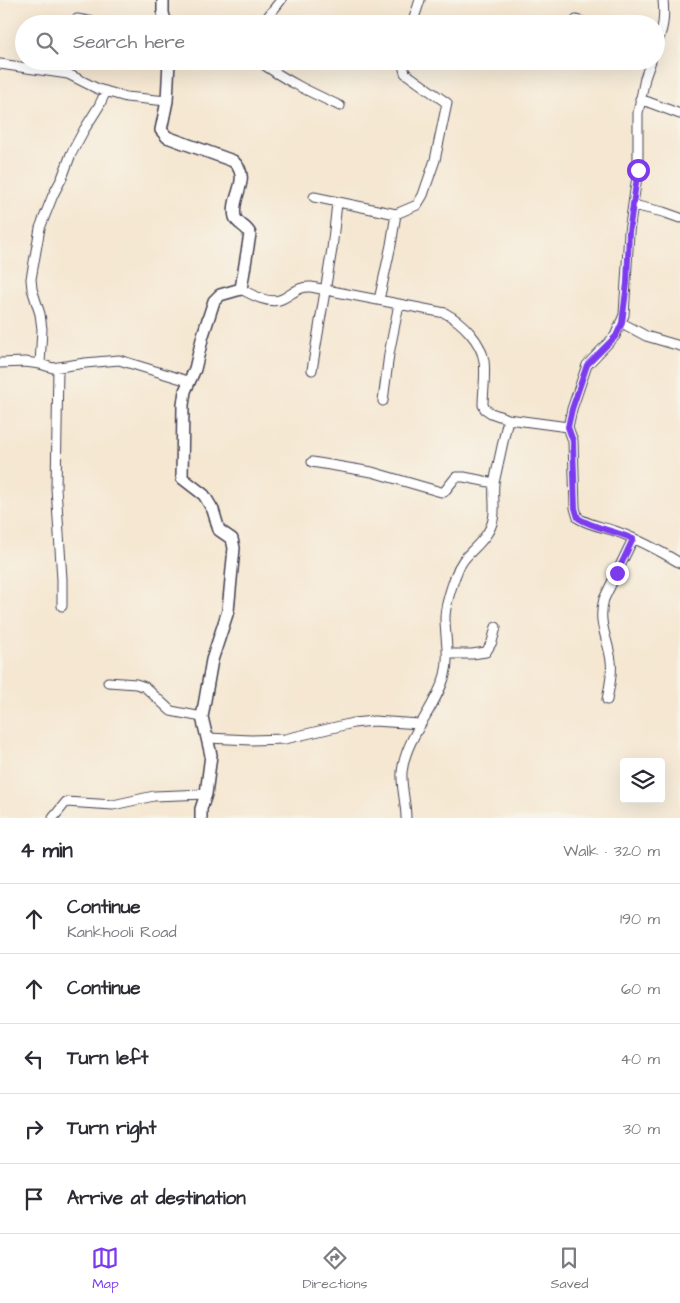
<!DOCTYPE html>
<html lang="en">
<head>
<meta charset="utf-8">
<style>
  :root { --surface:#fff; --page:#f7f7f7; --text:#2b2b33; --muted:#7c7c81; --line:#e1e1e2; --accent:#7c3aed }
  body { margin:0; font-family:"Architects Daughter",sans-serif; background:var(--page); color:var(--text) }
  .controls { position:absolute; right:15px; bottom:15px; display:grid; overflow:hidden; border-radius:5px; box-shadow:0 5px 20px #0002 }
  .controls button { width:45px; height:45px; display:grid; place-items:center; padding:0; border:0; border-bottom:1px solid var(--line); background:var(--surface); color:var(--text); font:25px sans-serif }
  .stop { position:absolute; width:15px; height:15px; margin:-11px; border:4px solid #7c3aed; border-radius:50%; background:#fff }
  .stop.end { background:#7c3aed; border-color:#fff; box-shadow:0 1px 5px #0008 }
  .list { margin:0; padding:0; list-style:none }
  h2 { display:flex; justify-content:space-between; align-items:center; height:65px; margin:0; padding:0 20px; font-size:21px }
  h2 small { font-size:16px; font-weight:400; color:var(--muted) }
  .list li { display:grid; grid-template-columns:32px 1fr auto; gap:15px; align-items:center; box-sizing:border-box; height:70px; padding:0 20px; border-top:1px solid var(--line) }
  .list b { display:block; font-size:19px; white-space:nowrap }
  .list p { margin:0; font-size:16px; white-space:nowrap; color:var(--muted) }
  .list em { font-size:16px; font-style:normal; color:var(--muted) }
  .icon { flex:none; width:28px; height:28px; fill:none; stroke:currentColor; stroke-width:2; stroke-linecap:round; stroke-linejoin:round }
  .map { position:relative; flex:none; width:680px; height:818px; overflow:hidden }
  .search { position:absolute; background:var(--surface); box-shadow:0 5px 20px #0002; left:15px; right:15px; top:15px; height:55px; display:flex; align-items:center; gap:12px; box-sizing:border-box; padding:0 18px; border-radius:28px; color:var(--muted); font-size:19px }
  .sheet { height:415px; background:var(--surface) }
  nav { display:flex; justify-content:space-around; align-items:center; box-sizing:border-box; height:70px; border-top:1px solid var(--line); background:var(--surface); font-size:14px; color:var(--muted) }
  nav a { display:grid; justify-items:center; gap:2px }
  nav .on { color:var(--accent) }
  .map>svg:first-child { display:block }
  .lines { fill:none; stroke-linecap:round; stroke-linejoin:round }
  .minor-casing { stroke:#424052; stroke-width:11 }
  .tertiary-casing { stroke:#424052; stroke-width:14 }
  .minor { stroke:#fff; stroke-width:9 }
  .tertiary { stroke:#fff; stroke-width:11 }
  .route { stroke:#7c3aed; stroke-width:6 }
</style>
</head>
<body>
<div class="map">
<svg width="680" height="818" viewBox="0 0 680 818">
  <rect width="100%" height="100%" fill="#f7f3e8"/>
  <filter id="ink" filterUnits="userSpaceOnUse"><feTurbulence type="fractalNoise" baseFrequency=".02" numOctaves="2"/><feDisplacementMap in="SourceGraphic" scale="10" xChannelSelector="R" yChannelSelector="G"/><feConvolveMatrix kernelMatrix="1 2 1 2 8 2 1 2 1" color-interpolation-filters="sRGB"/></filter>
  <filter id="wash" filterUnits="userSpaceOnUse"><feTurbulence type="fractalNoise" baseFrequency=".0096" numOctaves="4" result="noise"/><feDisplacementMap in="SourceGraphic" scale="20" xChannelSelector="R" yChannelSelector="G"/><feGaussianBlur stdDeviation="1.12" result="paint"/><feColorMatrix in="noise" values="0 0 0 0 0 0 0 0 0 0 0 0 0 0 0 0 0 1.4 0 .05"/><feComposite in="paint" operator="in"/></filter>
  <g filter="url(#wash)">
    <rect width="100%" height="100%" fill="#f5e7d1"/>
  </g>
  <g filter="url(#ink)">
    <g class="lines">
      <g class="minor-casing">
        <path id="minor" d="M 77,19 L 105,24
          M 576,20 L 591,24
          M 262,24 L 281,0
          M 412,24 L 420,0
          M 656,47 C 663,29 665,19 663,0
          M 259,61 C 284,80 312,93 340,106
          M 0,64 L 68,74 L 98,89 L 126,97 L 167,101
          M 640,99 L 680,114
          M 314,197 L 396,214 L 417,205 L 423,195 L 435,160 L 447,103 L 405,73 L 402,61
          M 633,205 L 663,212 L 680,218
          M 241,289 C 252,295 270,305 282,299 C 293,294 298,286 311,287 L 445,313 C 462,322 481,341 484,361 C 486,375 483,391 483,405 L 485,409 L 491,413 L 508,419 L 494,483 C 492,503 499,517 486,535 C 474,552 462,555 455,577 C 451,589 445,605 445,618 C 445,637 450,656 445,675 C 435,710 406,736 402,772 C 401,787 406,803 406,818
          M 379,300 L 391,245 L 396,214
          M 622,323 L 646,336 L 680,346
          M 0,363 L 25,362 L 40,364 L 53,368 L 85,363 L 119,360 L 188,381
          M 40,364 L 42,329 L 40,314 L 32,289 L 31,279 L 40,228 L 53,195 L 62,178 L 71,154 L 84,130 L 99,106 L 106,91
          M 58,367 L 56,488 L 62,579 L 62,606
          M 312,370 L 332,249 L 337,203
          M 383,401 L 389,354 L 399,304
          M 508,419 L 568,427
          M 568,427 L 572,409 L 587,365 L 615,336 L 624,315 L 629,232 L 638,170 L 638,113 L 645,78 L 651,61
          M 568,427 L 573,441 L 575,508 L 578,518 C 589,525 603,527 615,531 C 638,539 660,551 680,563
          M 312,462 L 372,472 L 441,492 L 444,492 L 456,477 L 464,477 L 494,483
          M 447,654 L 472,654 L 486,652 L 492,642 L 496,627
          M 108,682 L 136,684 L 145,687 L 171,711 L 202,717
          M 607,700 C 609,688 613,674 611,661 C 608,638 597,623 604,599 L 633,539
          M 208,738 L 251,740 L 285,739 L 353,723 L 374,721 L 420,724
          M 53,818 L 66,802 L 113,805 L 154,796 L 206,794"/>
      </g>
      <g class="tertiary-casing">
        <path id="tertiary" d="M 163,0 L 163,13 L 166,24
          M 169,61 L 167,101 L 161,130 L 167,137 L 233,161 C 253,179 230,196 235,217 C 237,224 247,226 250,234 L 241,289 L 220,295 L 214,301 L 203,335 L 195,369 L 185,391 L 183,405 L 182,478 L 204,495 L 213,510 L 219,530 L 232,539 L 234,548 L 228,611 L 212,660 L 202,717 L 211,755 L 206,794 L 201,809 L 201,818"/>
      </g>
      <use href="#minor" class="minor"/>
      <use href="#tertiary" class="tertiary"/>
    </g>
  </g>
  <g class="lines" filter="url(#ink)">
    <path class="route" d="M 617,573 L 633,539 C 616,531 593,528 578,518 L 575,508 L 573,441 L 568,427 L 572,409 L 587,365 L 616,336 L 622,323 L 627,283 L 629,232 L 638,170"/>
  </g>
</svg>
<div class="controls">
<button><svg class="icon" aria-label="layers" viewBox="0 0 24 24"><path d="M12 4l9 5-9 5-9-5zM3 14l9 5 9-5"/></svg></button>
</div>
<div class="stop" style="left:638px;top:170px"></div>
<div class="stop end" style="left:617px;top:573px"></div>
<div class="search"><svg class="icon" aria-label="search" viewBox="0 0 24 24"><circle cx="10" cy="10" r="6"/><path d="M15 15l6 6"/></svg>Search here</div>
</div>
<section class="sheet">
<h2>4 min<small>Walk · 320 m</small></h2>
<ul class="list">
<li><svg class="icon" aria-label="ahead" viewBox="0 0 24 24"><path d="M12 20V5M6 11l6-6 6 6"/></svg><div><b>Continue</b><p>Kankhooli Road</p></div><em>190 m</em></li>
<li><svg class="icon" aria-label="ahead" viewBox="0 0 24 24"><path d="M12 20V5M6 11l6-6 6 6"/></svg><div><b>Continue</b></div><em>60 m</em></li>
<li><svg class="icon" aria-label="left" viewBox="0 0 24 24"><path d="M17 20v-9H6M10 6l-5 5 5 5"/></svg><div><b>Turn left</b></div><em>40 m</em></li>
<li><svg class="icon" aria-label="right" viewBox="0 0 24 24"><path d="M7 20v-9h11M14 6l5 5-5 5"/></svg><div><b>Turn right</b></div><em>30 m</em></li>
<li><svg class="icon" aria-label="arrive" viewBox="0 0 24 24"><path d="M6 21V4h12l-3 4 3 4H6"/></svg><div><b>Arrive at destination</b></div></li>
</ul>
</section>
<nav>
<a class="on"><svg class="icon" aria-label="map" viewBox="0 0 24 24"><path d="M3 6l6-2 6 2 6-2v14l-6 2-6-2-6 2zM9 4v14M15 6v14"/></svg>Map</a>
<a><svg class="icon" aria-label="directions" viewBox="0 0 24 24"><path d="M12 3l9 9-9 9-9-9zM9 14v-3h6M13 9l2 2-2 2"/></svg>Directions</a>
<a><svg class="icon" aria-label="saved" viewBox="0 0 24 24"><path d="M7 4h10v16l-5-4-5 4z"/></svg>Saved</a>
</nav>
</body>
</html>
